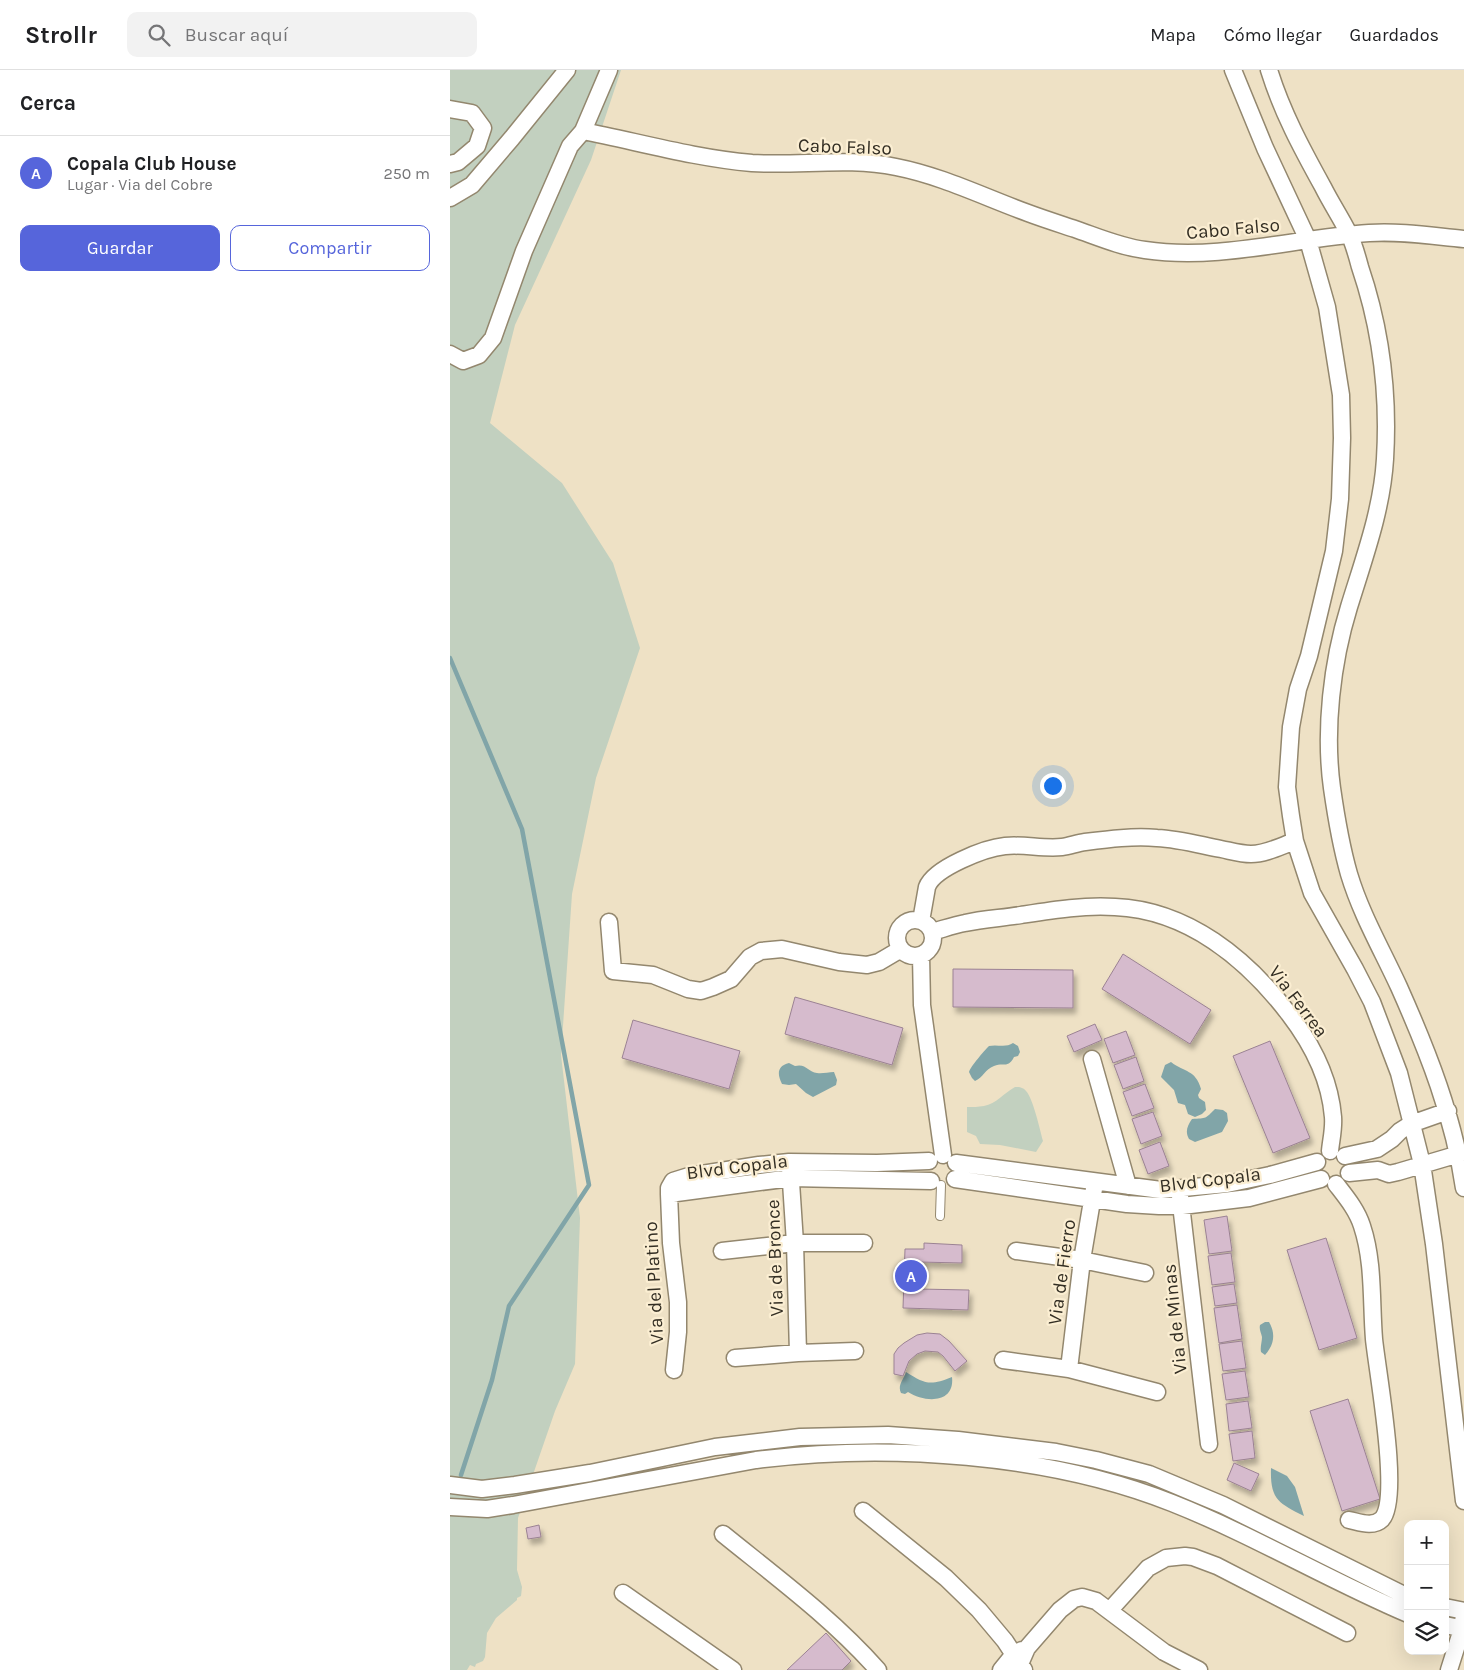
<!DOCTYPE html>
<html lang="es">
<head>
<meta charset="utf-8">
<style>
  :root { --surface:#fff; --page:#f2f2f2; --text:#202124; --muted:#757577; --line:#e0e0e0; --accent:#5665db }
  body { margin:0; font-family:Karla,sans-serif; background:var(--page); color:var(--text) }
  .controls { position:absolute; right:15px; bottom:15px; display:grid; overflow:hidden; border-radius:10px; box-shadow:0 5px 20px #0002 }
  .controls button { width:45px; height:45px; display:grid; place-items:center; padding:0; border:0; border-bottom:1px solid var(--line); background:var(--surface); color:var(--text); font:25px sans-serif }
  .you { position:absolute; left:602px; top:715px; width:18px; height:18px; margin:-12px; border:4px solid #fff; border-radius:50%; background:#1a73e8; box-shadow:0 0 0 8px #1a73e833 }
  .badge { display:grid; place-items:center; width:32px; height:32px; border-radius:50%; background:var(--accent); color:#fff; font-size:16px; font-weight:700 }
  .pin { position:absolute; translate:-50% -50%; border:2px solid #fff; box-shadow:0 1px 5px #0006 }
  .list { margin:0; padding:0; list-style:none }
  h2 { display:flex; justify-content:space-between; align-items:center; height:65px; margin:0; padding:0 20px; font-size:21px }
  h2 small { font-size:16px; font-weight:400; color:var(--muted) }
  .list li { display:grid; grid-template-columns:32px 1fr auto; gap:15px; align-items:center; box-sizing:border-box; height:75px; padding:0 20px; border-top:1px solid var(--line) }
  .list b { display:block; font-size:19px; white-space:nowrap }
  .list p { margin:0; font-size:16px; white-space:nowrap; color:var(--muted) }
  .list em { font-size:16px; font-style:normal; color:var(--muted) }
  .actions { display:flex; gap:10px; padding:15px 20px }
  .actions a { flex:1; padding:11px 0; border:1px solid var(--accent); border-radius:10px; text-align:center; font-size:18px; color:var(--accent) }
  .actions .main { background:var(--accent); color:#fff }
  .icon { flex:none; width:28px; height:28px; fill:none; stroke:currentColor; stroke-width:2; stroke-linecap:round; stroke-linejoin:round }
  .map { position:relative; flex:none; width:1014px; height:1600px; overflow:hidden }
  header { display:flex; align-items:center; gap:30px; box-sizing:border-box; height:70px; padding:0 25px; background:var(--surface); border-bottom:1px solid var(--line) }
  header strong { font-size:24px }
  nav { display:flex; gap:28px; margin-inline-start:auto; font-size:18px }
  .search { width:350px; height:45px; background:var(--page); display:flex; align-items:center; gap:12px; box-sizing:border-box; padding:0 18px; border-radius:10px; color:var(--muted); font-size:19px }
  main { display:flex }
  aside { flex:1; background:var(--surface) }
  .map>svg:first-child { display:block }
  .green { fill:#c2d0bf }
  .water { fill:#81a5a8 }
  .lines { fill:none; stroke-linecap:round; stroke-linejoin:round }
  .stream { stroke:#81a5a8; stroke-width:4.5 }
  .building { fill:#d6bbcd; stroke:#9b8293; filter:url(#shadow) }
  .service-casing { stroke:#93876e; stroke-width:10 }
  .minor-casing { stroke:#93876e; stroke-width:19 }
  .service { stroke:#fff; stroke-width:8 }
  .minor { stroke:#fff; stroke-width:16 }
  .labels { text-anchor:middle; stroke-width:4.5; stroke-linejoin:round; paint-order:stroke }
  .street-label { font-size:19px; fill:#332e23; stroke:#fbeed2 }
</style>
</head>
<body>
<header>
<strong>Strollr</strong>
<div class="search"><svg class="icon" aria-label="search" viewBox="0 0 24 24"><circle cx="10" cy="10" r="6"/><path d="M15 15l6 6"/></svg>Buscar aquí</div>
<nav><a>Mapa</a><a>Cómo llegar</a><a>Guardados</a></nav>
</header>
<main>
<aside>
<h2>Cerca<small></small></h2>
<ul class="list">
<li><span class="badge">A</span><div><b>Copala Club House</b><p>Lugar · Via del Cobre</p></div><em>250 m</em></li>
</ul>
<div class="actions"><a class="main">Guardar</a><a>Compartir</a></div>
</aside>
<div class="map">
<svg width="1014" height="1600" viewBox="0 0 1014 1600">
  <defs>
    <filter id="shadow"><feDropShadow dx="3" dy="5.5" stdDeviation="2.5" flood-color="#0004"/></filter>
  </defs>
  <rect width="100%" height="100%" fill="#eee1c5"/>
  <path class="green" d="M 0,0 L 171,0 L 141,90 L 65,255 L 40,353 L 112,413 L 163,493 L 190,578 L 146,708 L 122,824 L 111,985 L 130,1148 L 125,1294 L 105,1341 L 68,1448 L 67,1500 L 72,1517 L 71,1526 L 67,1528 L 67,1530 L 46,1548 L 37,1563 L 35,1587 L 33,1591 L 26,1594 L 25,1597 L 20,1595 L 17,1600 L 0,1600 Z
    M 565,1017 C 569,1017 573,1017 576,1021 C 583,1028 590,1060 593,1071 L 586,1082 L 550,1075 L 530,1074 L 526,1066 L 517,1062 L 517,1037 C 523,1037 528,1037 534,1036 C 546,1034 554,1023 565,1017 Z"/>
  <path class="water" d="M 563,973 L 568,976 L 570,982 L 568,986 L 564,987 C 558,999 553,992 544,996 C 535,999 533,1008 525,1011 L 522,1008 L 519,1002 C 521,996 534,981 539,976 C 547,974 556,978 563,973 Z
    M 721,992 C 735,1003 745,999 751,1019 L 748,1025 L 749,1028 L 755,1032 L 756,1040 L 752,1044 L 745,1047 L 738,1044 L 735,1035 L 728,1033 L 724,1020 L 711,1007 L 715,995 Z
    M 339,993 L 345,996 C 356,993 358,1002 367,1003 C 372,1004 378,1002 384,1002 L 387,1010 L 386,1015 L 363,1027 L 356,1023 L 346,1014 L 339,1015 L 332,1014 C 327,1004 327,996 339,993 Z
    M 765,1039 L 773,1040 L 777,1043 L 778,1051 L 772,1062 L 745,1072 L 739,1069 C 735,1062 737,1056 742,1049 C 757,1048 755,1049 765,1039 Z
    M 815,1252 L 819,1252 C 826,1264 824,1275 815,1285 L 811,1282 C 810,1277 812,1272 812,1267 C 811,1262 809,1260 810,1255 Z
    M 456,1302 C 475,1314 480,1316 502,1307 C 505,1334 475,1333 458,1322 L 455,1324 L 451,1323 C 447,1315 454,1309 456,1302 Z
    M 821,1398 L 837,1406 L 845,1417 L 854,1446 C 828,1433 820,1429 821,1398 Z"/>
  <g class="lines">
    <path class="stream" d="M 0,588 L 72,759 L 139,1115 L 59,1236 L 42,1310 L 11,1405"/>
  </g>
  <path class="building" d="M 673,884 L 761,940 L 740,974 L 652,919 Z
    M 503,899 L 623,900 L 623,938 L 503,937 Z
    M 345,927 L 453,958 L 442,995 L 335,964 Z
    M 183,950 L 290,981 L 279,1019 L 172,988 Z
    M 645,954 L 652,970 L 624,982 L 617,966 Z
    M 676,961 L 685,985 L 663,993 L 654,969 Z
    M 820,971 L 860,1068 L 823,1083 L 783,986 Z
    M 686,987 L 694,1011 L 673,1019 L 664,995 Z
    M 695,1014 L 704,1038 L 682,1046 L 673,1022 Z
    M 703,1042 L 712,1066 L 691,1074 L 682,1049 Z
    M 710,1072 L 719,1096 L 698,1104 L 689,1080 Z
    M 777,1146 L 782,1181 L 759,1184 L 754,1150 Z
    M 876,1168 L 907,1268 L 869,1280 L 837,1180 Z
    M 474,1173 L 512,1175 L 512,1193 L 469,1192 L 468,1219 L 519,1220 L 518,1240 L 453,1238 L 455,1179 L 474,1179 Z
    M 781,1183 L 785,1212 L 762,1215 L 758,1186 Z
    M 784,1214 L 787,1233 L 765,1236 L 762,1217 Z
    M 787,1235 L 792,1269 L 769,1273 L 764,1238 Z
    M 477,1263 L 490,1264 L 499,1271 L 517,1291 L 505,1301 L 493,1286 L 488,1282 L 475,1281 L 467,1284 L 459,1291 L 453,1306 L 444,1304 L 444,1284 L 448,1278 L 454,1273 L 467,1265 Z
    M 792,1271 L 796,1298 L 773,1301 L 769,1274 Z
    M 795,1301 L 799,1327 L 776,1330 L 772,1304 Z
    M 898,1329 L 930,1429 L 892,1441 L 860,1341 Z
    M 798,1331 L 802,1358 L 779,1361 L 776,1334 Z
    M 802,1361 L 805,1388 L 783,1391 L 779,1364 Z
    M 784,1393 L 809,1404 L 801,1421 L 777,1410 Z
    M 89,1455 L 91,1467 L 78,1469 L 76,1458 Z
    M 376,1563 L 401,1591 L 392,1600 L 337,1600 Z"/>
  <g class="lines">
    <g class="service-casing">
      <path id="service" d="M 490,1146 L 491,1115"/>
    </g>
    <g class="minor-casing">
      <path id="minor" d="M 783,0 L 815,78 L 858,170 L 877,237 L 891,325 L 892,368 L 890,429 L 884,481 L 859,586 L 848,619 L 841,657 L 837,717 L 841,746 L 845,771 L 862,823 L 905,899 L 922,932 L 949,1003 L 972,1094 L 984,1174 L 1014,1431
        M 819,0 C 832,42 852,79 873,117 C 881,133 891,148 899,164 C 904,174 907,186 910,197 C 931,259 939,323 935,389 C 932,440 914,488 899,537 C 882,592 874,660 882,718 C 886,746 891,776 899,804 C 911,844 932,880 949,917 C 978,982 1004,1048 1014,1118
        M 0,39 L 22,43 L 33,58 L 27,76 L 8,92 L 0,94
        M 133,61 L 159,0
        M 0,128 L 22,115 L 62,68 L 117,0
        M 0,284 L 13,291 L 29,285 L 43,268 L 74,181 L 120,76 L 133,61 C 189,72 244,88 302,93 C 350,96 399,87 446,97 C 492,106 534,127 578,143 C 594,149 610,154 625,159 C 648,167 671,177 695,180 C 770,191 844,168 919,163 C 951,161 982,166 1014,169
        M447 868a18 18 0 1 1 36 0a18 18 0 1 1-36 0Z
        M 471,851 L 477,817 C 484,798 535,778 555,776 C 574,774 593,779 612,777 C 620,776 627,773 635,772 C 659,769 683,766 707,768 C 729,769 750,775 771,779 C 781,781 791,784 801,784 C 816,784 831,776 845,771
        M 159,852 L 163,901 L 203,905 L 238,919 L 251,921 L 263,917 L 281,909 L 300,887 L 311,881 L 332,879 L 389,892 L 417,895 L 429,892 L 451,879
        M 482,862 C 493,859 504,855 515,853 C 533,849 553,848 571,845 C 603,840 633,835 665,837 C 738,840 797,889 839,944 C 862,974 880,1010 883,1047 C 884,1059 881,1070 880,1081
        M 471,885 L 472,935 L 493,1085
        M 642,989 L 678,1116
        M 895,1086 L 927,1079 L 942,1069 L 950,1061 L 961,1054 L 998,1041
        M 506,1093 L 711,1120 L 777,1114 L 820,1105 L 867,1092
        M 340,1097 L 345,1173 L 348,1283
        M 899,1103 L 928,1100 L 939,1104 L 948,1102 L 1009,1084
        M 505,1109 L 677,1134 L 709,1136 L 732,1136 L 799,1128 L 871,1109
        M 886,1114 C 896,1127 907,1140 912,1156 C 924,1192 921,1232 924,1269 C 927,1300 951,1428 932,1449 C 923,1458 909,1452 899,1450
        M 219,1124 L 341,1108 L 481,1111
        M 730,1126 L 759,1374
        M 272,1181 L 345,1173 L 414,1173
        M 566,1181 L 632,1190 L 695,1203
        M 285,1288 L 348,1283 L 405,1281
        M 553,1290 L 619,1299 L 707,1322
        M 619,1299 L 632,1190 L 644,1119
        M 224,1300 L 228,1262 L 228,1232 L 221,1173 L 219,1124 L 219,1118 L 223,1111 L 239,1106 L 309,1095 L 339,1092 L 427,1093 L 479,1091
        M 0,1415 L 32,1419 L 65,1415 L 140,1403 L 265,1377 L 350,1367 L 438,1365 L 508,1370 L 606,1382 L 646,1390 L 699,1404 L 773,1435 L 958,1527
        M 0,1437 L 37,1439 L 63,1435 L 306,1390 C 437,1373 599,1384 722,1433 C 803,1465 878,1510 958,1544
        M 413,1441 L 496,1508 L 529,1540 L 555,1571 L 574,1600
        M 273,1464 C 326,1507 382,1548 428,1600
        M 173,1523 L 283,1600
        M 995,1537 L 1014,1541
        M 660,1540 L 698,1498 L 716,1488 L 735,1486 L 743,1487 L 767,1496 L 897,1563
        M 995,1555 L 1014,1559
        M 551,1600 L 564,1584 L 572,1580
        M 566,1600 L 570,1594 L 577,1578 L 610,1540 L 624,1529 L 632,1527 L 646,1531 L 714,1582 L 749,1600
        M 999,1600 L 1012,1559 L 1014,1545"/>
    </g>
    <use href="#service" class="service"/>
    <use href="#minor" class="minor"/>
  </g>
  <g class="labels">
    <g class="street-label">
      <text transform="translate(395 76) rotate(2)" y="7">Cabo Falso</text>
      <text transform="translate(783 158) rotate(-5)" y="7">Cabo Falso</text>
      <text transform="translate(849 931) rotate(53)" y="7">Via Ferrea</text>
      <text transform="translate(287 1096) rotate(-7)" y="7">Blvd Copala</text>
      <text transform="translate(760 1109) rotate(-7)" y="7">Blvd Copala</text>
      <text transform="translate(324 1188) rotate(-92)" y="7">Via de Bronce</text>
      <text transform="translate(611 1202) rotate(-82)" y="7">Via de Fierro</text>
      <text transform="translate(203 1213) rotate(-93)" y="7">Via del Platino</text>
      <text transform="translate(724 1249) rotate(-96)" y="7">Via de Minas</text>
    </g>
  </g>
</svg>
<div class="controls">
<button>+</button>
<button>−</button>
<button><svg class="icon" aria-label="layers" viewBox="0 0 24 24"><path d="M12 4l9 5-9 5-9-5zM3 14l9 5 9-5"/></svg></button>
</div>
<div class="you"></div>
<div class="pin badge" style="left:461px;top:1206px">A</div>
</div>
</main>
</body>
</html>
